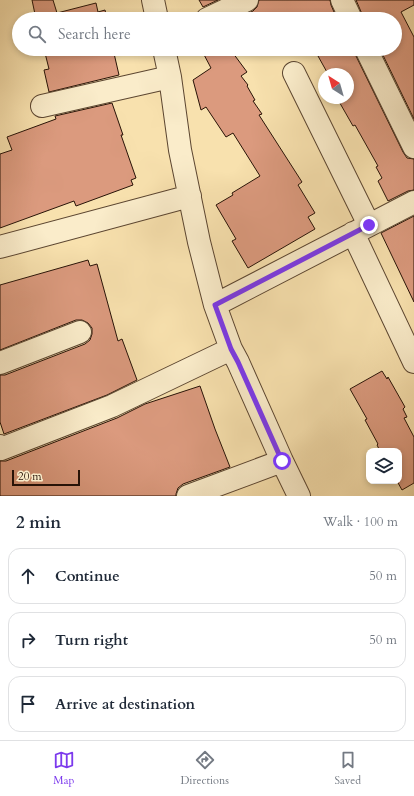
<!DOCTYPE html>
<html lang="en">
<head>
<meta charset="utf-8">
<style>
  :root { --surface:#fff; --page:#f2f2f3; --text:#1f2937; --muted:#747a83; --line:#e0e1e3; --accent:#7c3aed }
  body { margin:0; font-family:Cardo,serif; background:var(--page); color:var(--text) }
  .controls { position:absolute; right:12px; bottom:12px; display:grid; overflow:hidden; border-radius:8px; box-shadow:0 2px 6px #0003 }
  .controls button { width:36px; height:36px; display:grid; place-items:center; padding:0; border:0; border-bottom:1px solid var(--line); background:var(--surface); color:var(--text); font:20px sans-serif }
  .compass { position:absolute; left:318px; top:68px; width:36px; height:36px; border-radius:50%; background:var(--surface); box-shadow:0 2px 6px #0003; rotate:323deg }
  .scale { position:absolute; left:12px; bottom:10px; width:68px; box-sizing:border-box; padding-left:4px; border:2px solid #281307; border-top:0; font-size:11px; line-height:14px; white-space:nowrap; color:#281307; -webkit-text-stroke:3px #faecca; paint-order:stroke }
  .stop { position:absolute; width:12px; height:12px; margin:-9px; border:3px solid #7c3aed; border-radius:50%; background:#fff }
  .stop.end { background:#7c3aed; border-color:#fff; box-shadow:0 1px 4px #0008 }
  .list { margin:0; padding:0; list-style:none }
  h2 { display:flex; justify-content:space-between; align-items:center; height:52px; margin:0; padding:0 16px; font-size:17px }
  h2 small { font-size:13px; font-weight:400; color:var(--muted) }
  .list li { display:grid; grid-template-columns:26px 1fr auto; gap:12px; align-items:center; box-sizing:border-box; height:56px; margin:0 8px 8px; padding:0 8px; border:1px solid var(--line); border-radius:12px }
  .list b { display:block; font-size:15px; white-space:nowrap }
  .list em { font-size:13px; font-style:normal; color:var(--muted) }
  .icon { flex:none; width:22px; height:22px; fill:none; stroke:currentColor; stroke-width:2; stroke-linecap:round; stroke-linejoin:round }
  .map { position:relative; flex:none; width:414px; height:496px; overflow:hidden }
  .search { position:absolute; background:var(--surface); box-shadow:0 2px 6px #0003; left:12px; right:12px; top:12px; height:44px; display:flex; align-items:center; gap:10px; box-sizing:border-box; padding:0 14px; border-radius:22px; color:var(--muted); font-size:15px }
  .sheet { height:244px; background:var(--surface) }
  nav { display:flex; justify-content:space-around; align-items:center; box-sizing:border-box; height:56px; border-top:1px solid var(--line); background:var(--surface); font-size:11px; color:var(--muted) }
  nav a { display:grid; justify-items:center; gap:2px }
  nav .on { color:var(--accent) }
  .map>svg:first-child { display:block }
  .building { fill:#db9a7e; stroke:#281307 }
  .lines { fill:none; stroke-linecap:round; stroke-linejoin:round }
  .minor-casing { stroke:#5c4631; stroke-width:24 }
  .minor { stroke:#faecca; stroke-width:22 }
  .route { stroke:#7c3aed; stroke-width:5 }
</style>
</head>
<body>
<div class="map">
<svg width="414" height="496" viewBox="0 0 414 496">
  <rect width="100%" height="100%" fill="#f8e1ae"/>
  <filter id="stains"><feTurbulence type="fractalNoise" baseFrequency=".005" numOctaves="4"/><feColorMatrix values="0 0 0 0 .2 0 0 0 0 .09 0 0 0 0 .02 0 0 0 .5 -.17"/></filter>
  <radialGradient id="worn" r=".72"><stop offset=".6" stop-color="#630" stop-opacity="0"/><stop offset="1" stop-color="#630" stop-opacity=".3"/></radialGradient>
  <path class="building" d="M 32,0 L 53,0 L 57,13 L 96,3 L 98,12 L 105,10 L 107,19 L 36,19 Z
    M 199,0 L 218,0 L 203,7 Z
    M 259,0 L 330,0 L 331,5 L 337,19 L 236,19 L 253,11 L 257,7 Z
    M 356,0 L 414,0 L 414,5 L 401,12 L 414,37 L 414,119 L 380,49 L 395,49 L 395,19 L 363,19 L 362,14 Z
    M 44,49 L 113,49 L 119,75 L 49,92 L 44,70 L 49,69 Z
    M 201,49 L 230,49 L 247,72 L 241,76 L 248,85 L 247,86 L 255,100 L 253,101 L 262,114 L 259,115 L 302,182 L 298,185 L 315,213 L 308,217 L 315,229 L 248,268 L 232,241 L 236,239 L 216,205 L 233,195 L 232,193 L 260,176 L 233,133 L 226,137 L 206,107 L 201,110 L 193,80 L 211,68 Z
    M 330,49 L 354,49 L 355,54 L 403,152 L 407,158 L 414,159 L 414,190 L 408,191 L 388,201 L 378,181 L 382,178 L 376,167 L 378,166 L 355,125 L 353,126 L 337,98 L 348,98 L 348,74 L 328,74 L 318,56 Z
    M 112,103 L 123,135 L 121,135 L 136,178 L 131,180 L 133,185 L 76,206 L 74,201 L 0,228 L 0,154 L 12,150 L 7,137 L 56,119 L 55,116 Z
    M 414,216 L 414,302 L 381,233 Z
    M 88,260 L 90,266 L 97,264 L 118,341 L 122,339 L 137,380 L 107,395 L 4,434 L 0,422 L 0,375 L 5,375 L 85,344 L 90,340 L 92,334 L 92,328 L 88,323 L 82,320 L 76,320 L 0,350 L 0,285 Z
    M 382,371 L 387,379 L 388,377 L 405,407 L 403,409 L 407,417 L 404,418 L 414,437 L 414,483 L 402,490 L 397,481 L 399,481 L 399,451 L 380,451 L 377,445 L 378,444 L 365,420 L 367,419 L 350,389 Z
    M 200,386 L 215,429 L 230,467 L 183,484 L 178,488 L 176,494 L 176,496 L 0,496 L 0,461 L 6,461 L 117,418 L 145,404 Z"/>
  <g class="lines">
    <g class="minor-casing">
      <path id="minor" d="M 153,0 L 157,19
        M 342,0 L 351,19
        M 207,19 L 247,0
        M 164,49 L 170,77 L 180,150 L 199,242 L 215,305 L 231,349 L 238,362 L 282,461 L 299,496
        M 366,49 L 414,147
        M 294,73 L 369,225
        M 42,106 L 170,77
        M 353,233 L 414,362
        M 0,247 L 190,196
        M 215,305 L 414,202
        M 0,363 L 80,332
        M 0,446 L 1,449 L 112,406 L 231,349
        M 188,496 L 282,461"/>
    </g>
    <use href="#minor" class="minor"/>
  </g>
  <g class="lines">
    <path class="route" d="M 282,461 L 238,362 L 231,349 L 215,305 L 369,225"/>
  </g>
  <rect width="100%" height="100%" filter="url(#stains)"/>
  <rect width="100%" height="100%" fill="url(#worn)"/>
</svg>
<div class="controls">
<button><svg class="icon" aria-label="layers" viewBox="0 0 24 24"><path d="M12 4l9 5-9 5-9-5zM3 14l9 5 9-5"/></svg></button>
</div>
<svg class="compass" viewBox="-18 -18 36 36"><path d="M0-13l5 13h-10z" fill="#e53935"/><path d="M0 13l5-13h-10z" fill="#747a83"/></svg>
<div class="scale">20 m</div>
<div class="stop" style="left:282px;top:461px"></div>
<div class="stop end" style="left:369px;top:225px"></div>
<div class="search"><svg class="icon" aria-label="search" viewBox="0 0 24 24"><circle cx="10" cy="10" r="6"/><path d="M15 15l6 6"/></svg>Search here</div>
</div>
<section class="sheet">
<h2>2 min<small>Walk · 100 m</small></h2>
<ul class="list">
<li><svg class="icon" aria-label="ahead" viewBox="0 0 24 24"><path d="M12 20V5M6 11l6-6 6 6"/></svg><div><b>Continue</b></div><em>50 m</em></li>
<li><svg class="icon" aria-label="right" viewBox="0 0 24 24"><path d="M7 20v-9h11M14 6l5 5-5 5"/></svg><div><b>Turn right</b></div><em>50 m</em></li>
<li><svg class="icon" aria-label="arrive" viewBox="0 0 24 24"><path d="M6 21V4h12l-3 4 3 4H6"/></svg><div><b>Arrive at destination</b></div></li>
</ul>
</section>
<nav>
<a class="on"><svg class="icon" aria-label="map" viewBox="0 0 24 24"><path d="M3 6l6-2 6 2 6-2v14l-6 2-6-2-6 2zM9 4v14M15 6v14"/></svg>Map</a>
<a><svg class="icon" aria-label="directions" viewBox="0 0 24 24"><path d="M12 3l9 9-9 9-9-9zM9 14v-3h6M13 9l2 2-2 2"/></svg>Directions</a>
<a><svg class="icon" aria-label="saved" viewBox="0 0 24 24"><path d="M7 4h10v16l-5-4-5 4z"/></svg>Saved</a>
</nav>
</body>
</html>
